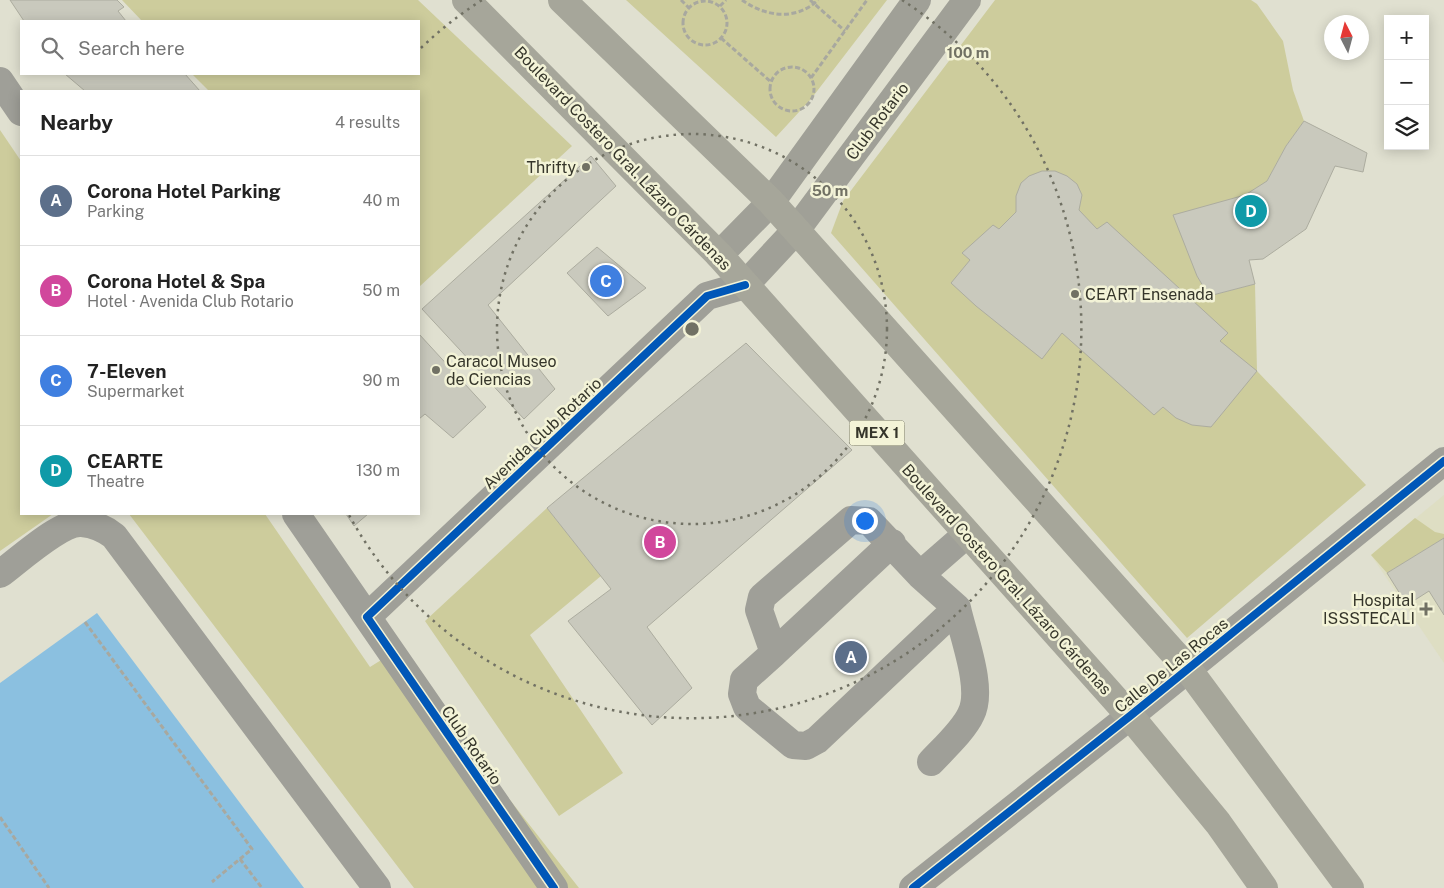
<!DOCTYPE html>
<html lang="en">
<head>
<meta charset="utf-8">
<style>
  :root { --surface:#fff; --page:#f6f6f6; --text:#222; --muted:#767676; --line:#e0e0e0; --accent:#717164 }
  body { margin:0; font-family:"Public Sans",sans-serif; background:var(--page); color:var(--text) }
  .controls { position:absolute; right:15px; top:15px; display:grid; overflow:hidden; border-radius:0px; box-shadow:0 2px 12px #0003 }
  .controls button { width:45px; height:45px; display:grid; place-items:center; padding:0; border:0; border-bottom:1px solid var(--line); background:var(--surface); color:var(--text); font:25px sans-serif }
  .compass { position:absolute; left:1324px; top:15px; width:45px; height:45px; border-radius:50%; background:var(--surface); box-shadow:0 2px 12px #0003; rotate:354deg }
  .you { position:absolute; left:864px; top:520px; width:18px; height:18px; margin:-12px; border:4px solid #fff; border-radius:50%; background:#1a73e8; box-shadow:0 0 0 8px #1a73e833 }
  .badge { display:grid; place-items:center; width:32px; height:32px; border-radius:50%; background:var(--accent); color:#fff; font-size:16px; font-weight:700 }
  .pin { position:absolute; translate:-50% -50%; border:2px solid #fff; box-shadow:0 1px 5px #0006 }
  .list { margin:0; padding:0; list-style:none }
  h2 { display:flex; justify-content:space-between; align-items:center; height:65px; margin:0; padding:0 20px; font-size:21px }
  h2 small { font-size:16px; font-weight:400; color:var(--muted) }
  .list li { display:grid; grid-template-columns:32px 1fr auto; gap:15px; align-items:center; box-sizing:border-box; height:90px; padding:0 20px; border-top:1px solid var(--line) }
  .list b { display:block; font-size:19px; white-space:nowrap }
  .list p { margin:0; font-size:16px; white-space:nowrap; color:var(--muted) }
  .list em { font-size:16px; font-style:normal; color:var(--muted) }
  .icon { flex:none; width:28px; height:28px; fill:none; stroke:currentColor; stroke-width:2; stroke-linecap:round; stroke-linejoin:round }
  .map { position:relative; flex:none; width:1444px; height:888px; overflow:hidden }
  .search { position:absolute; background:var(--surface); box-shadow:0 2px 12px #0003; left:20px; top:20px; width:400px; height:55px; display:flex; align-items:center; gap:12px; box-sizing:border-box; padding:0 18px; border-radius:0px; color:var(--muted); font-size:19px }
  .panel { position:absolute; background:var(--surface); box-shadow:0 2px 12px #0003; left:20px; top:90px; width:400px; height:425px; border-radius:0px }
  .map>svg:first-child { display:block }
  .built { fill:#dedec3 }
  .green { fill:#cdcc9c }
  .water { fill:#8bc0e0 }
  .building { fill:#c9c9bd; stroke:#acac9f }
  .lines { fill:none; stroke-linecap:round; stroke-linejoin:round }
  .path { stroke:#a8a89f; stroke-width:3; stroke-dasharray:5 2.5; stroke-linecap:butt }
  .minor { stroke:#9f9f98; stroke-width:28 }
  .major { stroke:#a0a097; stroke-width:28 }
  .highway { stroke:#a6a69a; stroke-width:28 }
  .cycleway-casing { stroke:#f3f3d7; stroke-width:11 }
  .cycleway { stroke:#0057b8; stroke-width:8 }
  .ring { fill:none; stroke:#717164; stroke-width:2.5; stroke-dasharray:2.5 5 }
  .poi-dot { fill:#717164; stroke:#f3f3d7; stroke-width:2 }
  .labels { text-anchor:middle; stroke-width:5; stroke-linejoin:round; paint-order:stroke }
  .shield { fill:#f3f3d7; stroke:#6e6e5e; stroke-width:1 }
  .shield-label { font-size:15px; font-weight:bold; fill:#35352a }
  .street-label { font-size:16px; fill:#35352a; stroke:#f3f3d7 }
  .poi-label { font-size:16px; fill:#35352a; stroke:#f3f3d7; text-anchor:end }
  .centre { fill:#717164; stroke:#f3f3d7; stroke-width:2.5 }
  .ring-label { font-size:15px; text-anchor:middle; font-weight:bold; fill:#717164; stroke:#f3f3d7; stroke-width:5; stroke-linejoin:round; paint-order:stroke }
</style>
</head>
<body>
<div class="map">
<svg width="1444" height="888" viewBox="0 0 1444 888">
  <rect width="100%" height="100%" fill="#e0e0d0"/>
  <path class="built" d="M 1444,495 L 1444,663 L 1371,555 Z"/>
  <path class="green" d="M 122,0 L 418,0 L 572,146 L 419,287 L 419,91 L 209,91 L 192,74 L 419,74 L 419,21 L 142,21 Z
    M 626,0 L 887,0 L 811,99 L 776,137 Z
    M 995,0 L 1251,0 L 1257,4 L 1283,41 L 1293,90 L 1304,121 L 1286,146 L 1267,181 L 1197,276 L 1209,296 L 1255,284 L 1257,371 L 1366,485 L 1187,638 L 831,233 L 843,201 Z
    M 0,130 L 21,161 L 21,514 L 53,514 L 0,551 Z
    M 547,508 L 601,576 L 530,635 L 623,773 L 559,816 L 425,621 Z
    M 129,514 L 265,514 L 370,667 L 394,652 L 579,888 L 414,888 Z
    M 1415,518 L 1435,532 L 1444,534 L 1444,538 L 1387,573 L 1371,555 Z"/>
  <path class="water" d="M 97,613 L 304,888 L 0,888 L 0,683 Z"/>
  <path class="building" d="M 10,0 L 117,0 L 124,7 L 118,11 L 126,21 L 24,21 Z
    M 65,74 L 185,74 L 200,91 L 85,91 Z
    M 1304,121 L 1367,153 L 1363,172 L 1335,166 L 1306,229 L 1263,259 L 1249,260 L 1255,284 L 1209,296 L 1197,276 L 1173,215 L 1245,195 L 1267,181 L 1286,146 Z
    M 591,156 L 616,186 L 488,305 L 555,389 L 524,419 L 422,309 Z
    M 1042,171 L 1055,171 L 1067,176 L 1077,184 L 1082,195 L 1079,210 L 1097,229 L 1107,222 L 1228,333 L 1220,341 L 1257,371 L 1211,427 L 1192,425 L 1176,418 L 1163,407 L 1154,415 L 1062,333 L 1042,359 L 976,306 L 951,283 L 970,260 L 962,253 L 993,225 L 999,229 L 1016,212 L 1016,196 L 1021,183 L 1029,176 Z
    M 597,247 L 646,288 L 608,316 L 567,273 Z
    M 419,334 L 486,407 L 453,438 L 425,414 L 419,419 Z
    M 746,343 L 852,450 L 647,627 L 692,688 L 652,725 L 568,621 L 611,589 L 547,508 Z
    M 346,514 L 368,514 L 354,526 Z
    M 1444,538 L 1444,615 L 1429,591 L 1407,605 L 1387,573 Z"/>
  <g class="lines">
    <path class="path" d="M 681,0 L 689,8
      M 742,0 C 766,17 796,21 818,0
      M 810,0 L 845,31
      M683 23a22 22 0 1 1 44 0a22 22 0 1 1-44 0Z
      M 720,6 L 726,0
      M 721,38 L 771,82
      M770 89a22 22 0 1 1 44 0a22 22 0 1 1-44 0Z
      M 811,78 L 867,0
      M 85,622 L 252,849 L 212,882
      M 0,817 L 49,888
      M 240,859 L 262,888"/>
    <path class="minor" d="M 0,81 L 21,112
      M 296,514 L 554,888
      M 0,574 C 18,561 61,521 82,523 C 94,524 105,529 114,536 L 377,888
      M 920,575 L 957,608
      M 367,617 L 707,296 L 745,285
      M 774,653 L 892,543
      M 931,762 C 943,749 964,730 971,714 C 984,689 963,636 957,608 L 817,740 L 806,746 L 793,745 L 747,707 L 742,694 L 744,680 L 774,653 L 759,610 L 762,597 L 851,520 L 869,521 L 920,575 L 967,534
      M 913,888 L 1130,716 L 1444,461"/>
    <path class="major" d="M 719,255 L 771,202 L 917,0
      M 745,285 L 797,229 L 967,0"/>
    <path class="highway" d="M 466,0 L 719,255 L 1130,716 L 1218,823 L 1264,888
      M 562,0 L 771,202 L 1188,669 L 1350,888"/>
    <g class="cycleway-casing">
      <path id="cycleway" d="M 554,888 L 367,617 L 707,296 L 745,285
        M 913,888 L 1130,716 L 1444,461"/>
    </g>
    <use href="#cycleway" class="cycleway"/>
  </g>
  <g class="ring">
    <circle cx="692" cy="329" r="195"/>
    <path d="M421 48A390 390 0 0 1 482 0M902 0A390 390 0 1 1 349 515"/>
  </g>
  <g class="poi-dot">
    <circle cx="586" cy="167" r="5"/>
    <circle cx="1075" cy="294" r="5"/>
    <circle cx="436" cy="370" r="5"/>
    <path d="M1423.5 601.5h5v5h5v5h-5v5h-5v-5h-5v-5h5z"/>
  </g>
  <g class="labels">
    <rect class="shield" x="849.5" y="420.5" width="55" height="25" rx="4"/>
    <g class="shield-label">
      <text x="877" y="438">MEX 1</text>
    </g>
    <g class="street-label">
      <text transform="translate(877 121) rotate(-53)" y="6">Club Rotario</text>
      <text transform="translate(623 158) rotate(46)" y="6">Boulevard Costero Gral. Lázaro Cárdenas</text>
      <text transform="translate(542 433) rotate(-43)" y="6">Avenida Club Rotario</text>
      <text transform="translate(1007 579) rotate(48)" y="6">Boulevard Costero Gral. Lázaro Cárdenas</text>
      <text transform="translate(1171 665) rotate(-39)" y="6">Calle De Las Rocas</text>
      <text transform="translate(472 745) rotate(55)" y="6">Club Rotario</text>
    </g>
    <g class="poi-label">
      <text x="576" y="173">Thrifty</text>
      <text x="1085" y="300" text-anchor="start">CEART Ensenada</text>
      <text x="446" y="367" text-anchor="start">Caracol Museo<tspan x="446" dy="18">de Ciencias</tspan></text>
      <text x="1415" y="606">Hospital<tspan x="1415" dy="18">ISSSTECALI</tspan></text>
    </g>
  </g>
  <circle cx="692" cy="329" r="8" class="centre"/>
  <g class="ring-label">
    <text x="968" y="58">100 m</text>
    <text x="830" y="196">50 m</text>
  </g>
</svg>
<div class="controls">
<button>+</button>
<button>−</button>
<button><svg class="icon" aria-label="layers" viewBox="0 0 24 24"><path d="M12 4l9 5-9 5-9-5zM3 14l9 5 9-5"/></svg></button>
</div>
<svg class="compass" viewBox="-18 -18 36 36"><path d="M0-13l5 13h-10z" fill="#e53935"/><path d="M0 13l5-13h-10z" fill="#767676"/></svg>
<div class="you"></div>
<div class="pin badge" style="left:851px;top:657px;background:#5c6f8a">A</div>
<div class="pin badge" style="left:660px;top:542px;background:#d1479c">B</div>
<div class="pin badge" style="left:606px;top:281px;background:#3f7fe0">C</div>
<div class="pin badge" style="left:1251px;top:211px;background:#0f9aa8">D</div>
<div class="search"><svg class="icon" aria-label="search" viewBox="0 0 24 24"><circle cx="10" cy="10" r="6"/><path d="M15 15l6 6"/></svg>Search here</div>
<section class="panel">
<h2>Nearby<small>4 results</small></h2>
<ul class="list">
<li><span class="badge" style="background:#5c6f8a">A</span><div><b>Corona Hotel Parking</b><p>Parking</p></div><em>40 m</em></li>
<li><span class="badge" style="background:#d1479c">B</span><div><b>Corona Hotel &amp; Spa</b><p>Hotel · Avenida Club Rotario</p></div><em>50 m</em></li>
<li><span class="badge" style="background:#3f7fe0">C</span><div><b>7-Eleven</b><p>Supermarket</p></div><em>90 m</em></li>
<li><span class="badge" style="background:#0f9aa8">D</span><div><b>CEARTE</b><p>Theatre</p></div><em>130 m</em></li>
</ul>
</section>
</div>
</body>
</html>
